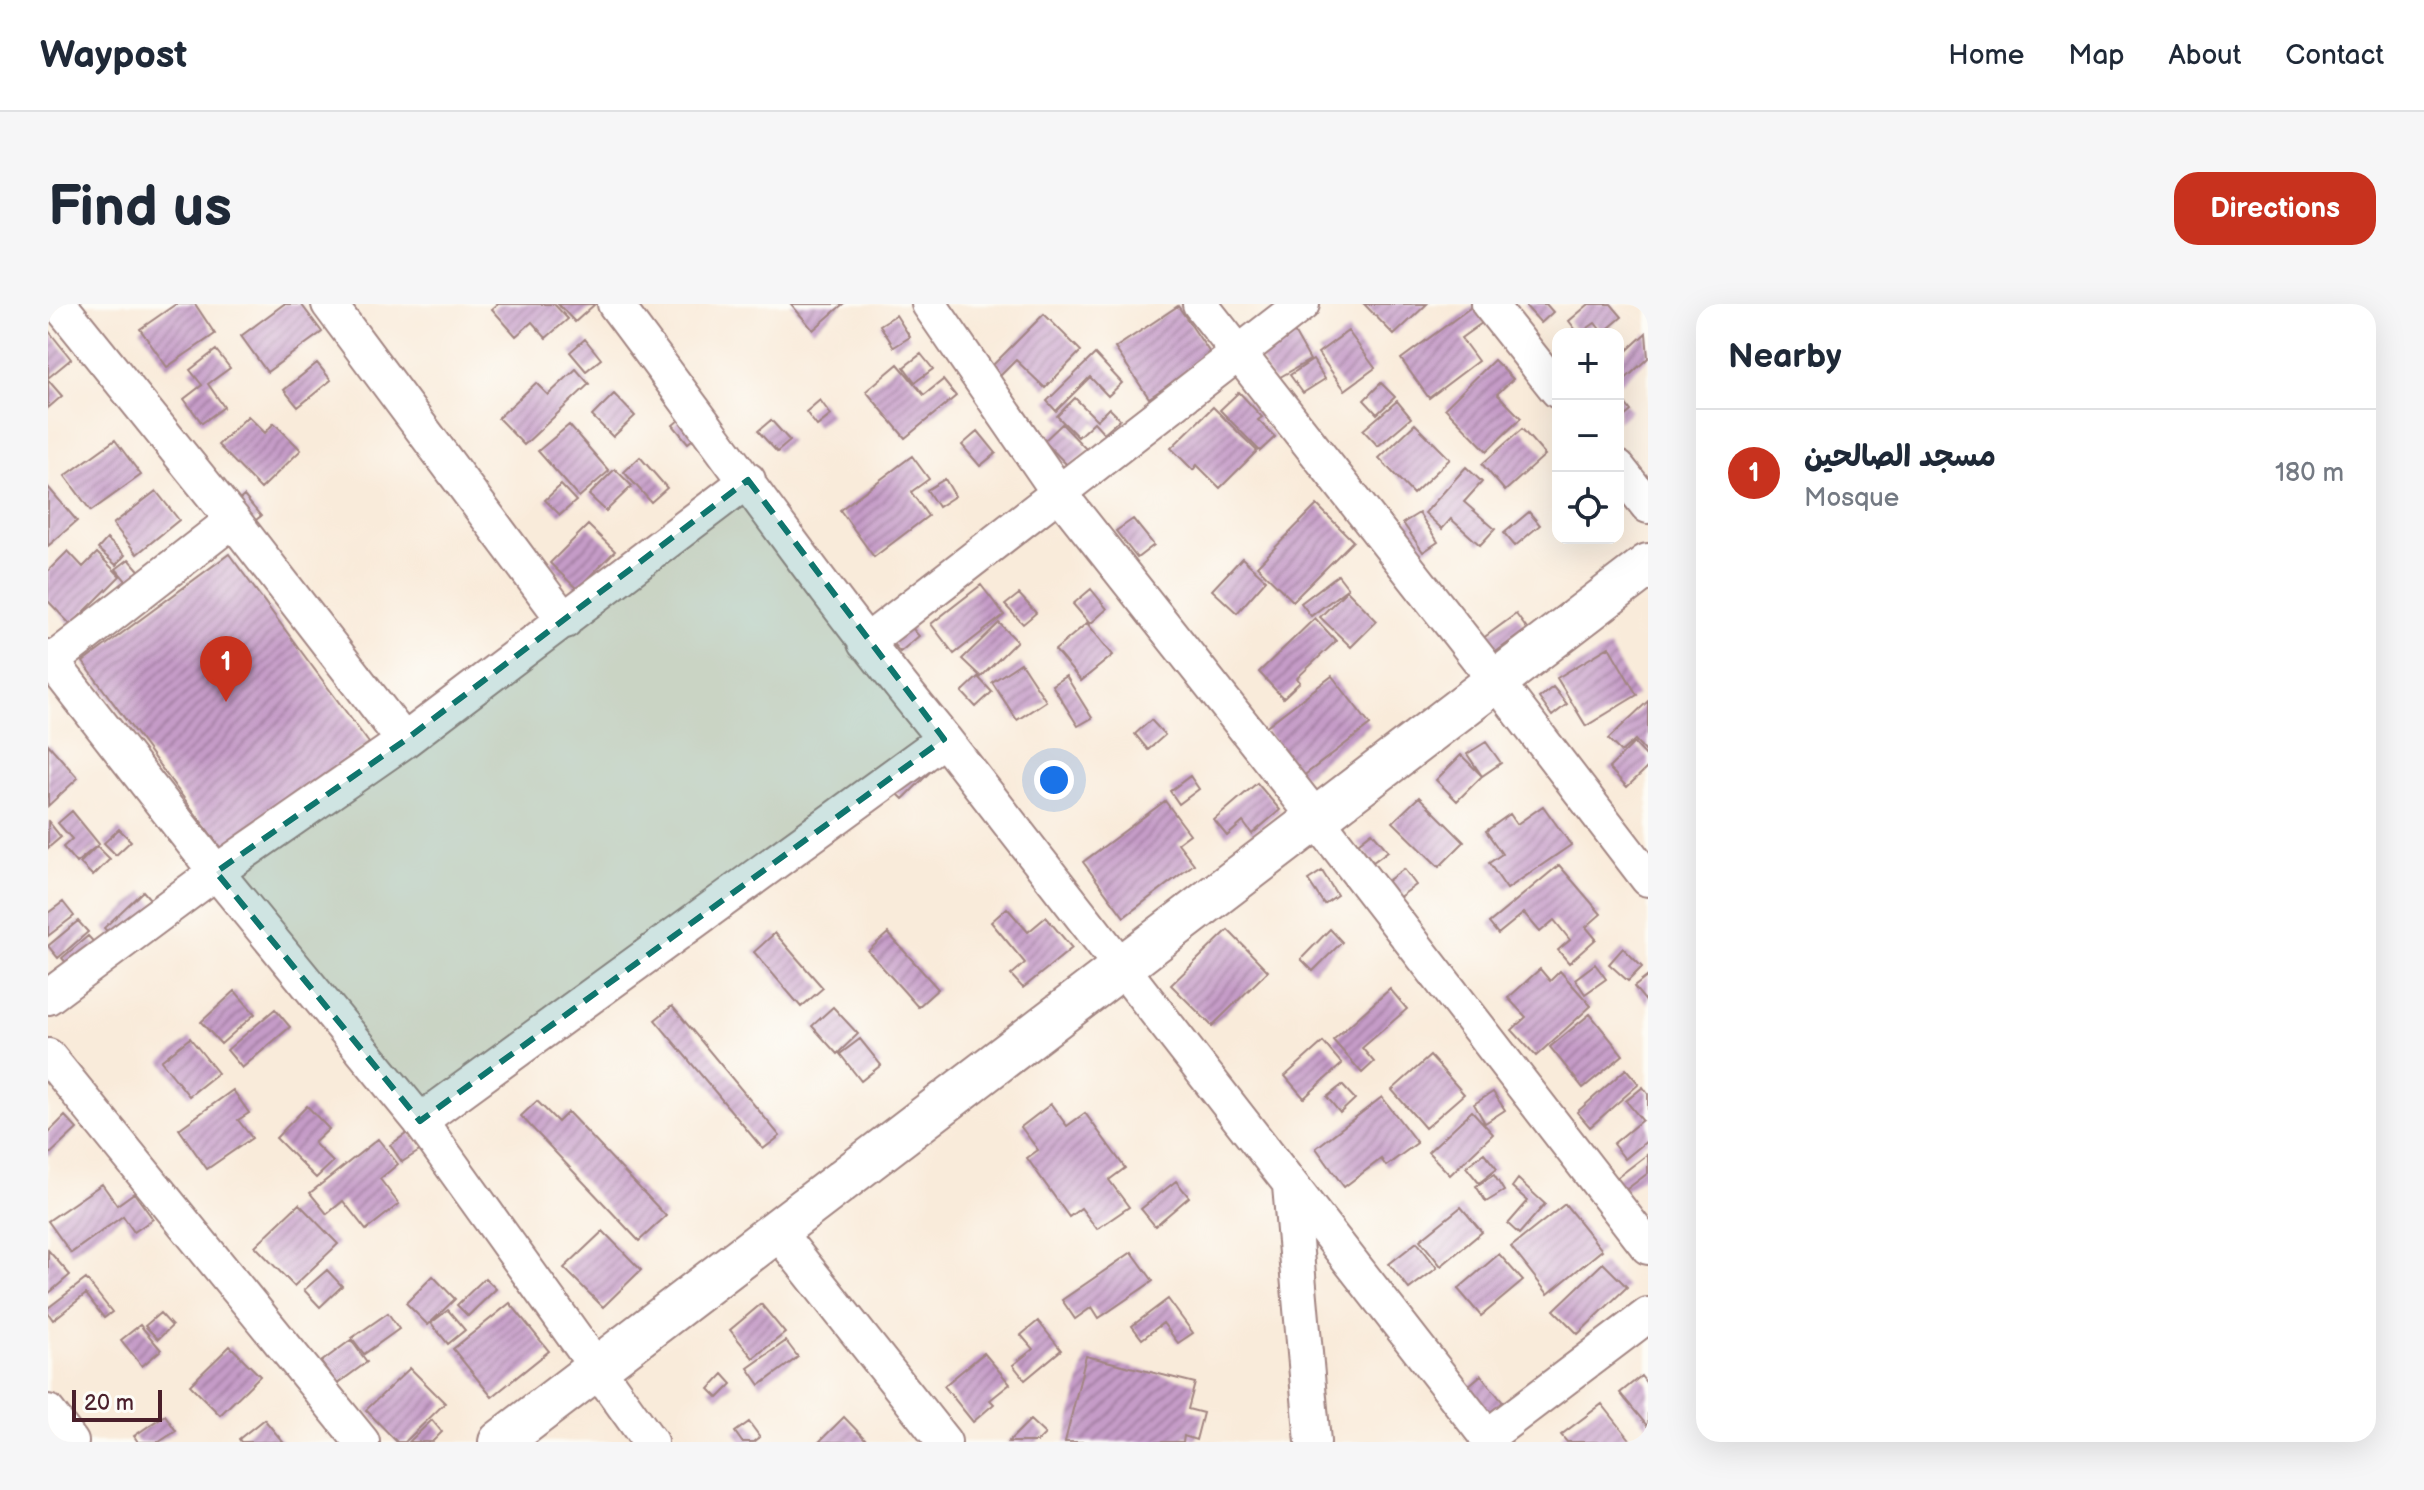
<!DOCTYPE html>
<html lang="en">
<head>
<meta charset="utf-8">
<style>
  :root { --surface:#fff; --page:#f6f6f7; --text:#1f2937; --muted:#747a83; --line:#e0e1e3; --accent:#c8321e }
  body { margin:0; font-family:"Balsamiq Sans","Playpen Sans Arabic",sans-serif; background:var(--page); color:var(--text) }
  .controls { position:absolute; right:24px; top:24px; display:grid; overflow:hidden; border-radius:16px; box-shadow:0 8px 32px #0002 }
  .controls button { width:72px; height:72px; display:grid; place-items:center; padding:0; border:0; border-bottom:2px solid var(--line); background:var(--surface); color:var(--text); font:40px sans-serif }
  .scale { position:absolute; left:24px; bottom:20px; width:90px; box-sizing:border-box; padding-left:8px; border:4px solid #4a1f2b; border-top:0; font-size:22px; line-height:28px; white-space:nowrap; color:#4a1f2b; -webkit-text-stroke:6px #fdfcf7; paint-order:stroke }
  .you { position:absolute; left:1006px; top:476px; width:28px; height:28px; margin:-20px; border:6px solid #fff; border-radius:50%; background:#1a73e8; box-shadow:0 0 0 12px #1a73e833 }
  .badge { display:grid; place-items:center; width:52px; height:52px; border-radius:50%; background:var(--accent); color:#fff; font-size:26px; font-weight:700 }
  .pin { position:absolute; translate:-50% -66px; filter:drop-shadow(0 2px 4px #0008) }
  .pin::after { content:''; position:absolute; top:42px; width:28px; height:24px; background:inherit; clip-path:polygon(0 0,100% 0,50% 100%) }
  .list { margin:0; padding:0; list-style:none }
  h2 { display:flex; justify-content:space-between; align-items:center; height:104px; margin:0; padding:0 32px; font-size:34px }
  h2 small { font-size:26px; font-weight:400; color:var(--muted) }
  .list li { display:grid; grid-template-columns:52px 1fr auto; gap:24px; align-items:center; box-sizing:border-box; height:128px; padding:0 32px; border-top:2px solid var(--line) }
  .list b { display:block; font-size:30px; white-space:nowrap }
  .list p { margin:0; font-size:26px; white-space:nowrap; color:var(--muted) }
  .list em { font-size:26px; font-style:normal; color:var(--muted) }
  .icon { flex:none; width:44px; height:44px; fill:none; stroke:currentColor; stroke-width:2; stroke-linecap:round; stroke-linejoin:round }
  .map { position:relative; flex:none; width:1600px; height:1138px; overflow:hidden; border-radius:24px }
  header { display:flex; align-items:center; gap:48px; box-sizing:border-box; height:112px; padding:0 40px; background:var(--surface); border-bottom:2px solid var(--line) }
  header strong { font-size:38px }
  nav { display:flex; gap:44px; margin-inline-start:auto; font-size:28px }
  .intro { display:flex; align-items:center; justify-content:space-between; box-sizing:border-box; height:192px; padding:0 48px }
  h1 { margin:0; font-size:56px }
  .button { padding:20px 36px; border-radius:24px; background:var(--accent); color:#fff; font-size:28px; font-weight:700 }
  main { display:flex; gap:48px; padding:0 48px }
  aside { flex:1; background:var(--surface); border-radius:24px; box-shadow:0 8px 32px #0002 }
  .map>svg:first-child { display:block }
  .building { fill:url(#building-hatch) }
  .lines { fill:none; stroke-linecap:round; stroke-linejoin:round }
  .minor-casing { stroke:#a28582; stroke-width:38 }
  .tertiary-casing { stroke:#a28582; stroke-width:46 }
  .minor { stroke:#fff; stroke-width:34 }
  .tertiary { stroke:#fff; stroke-width:42 }
  .marked { fill:#0f766e; fill-opacity:0.2; stroke:#0f766e; stroke-width:6; stroke-dasharray:16 10; stroke-linejoin:round }
</style>
</head>
<body>
<header>
<strong>Waypost</strong>
<nav><a>Home</a><a>Map</a><a>About</a><a>Contact</a></nav>
</header>
<div class="intro"><h1>Find us</h1><a class="button">Directions</a></div>
<main>
<div class="map">
<svg width="1600" height="1138" viewBox="0 0 1600 1138">
  <defs>
    <pattern id="building-hatch" width="6" height="6" patternUnits="userSpaceOnUse" patternTransform="scale(2)"><rect width="6" height="6" fill="#c59bc7"/><path d="M-1 1l2-2M0 6l6-6M5 7l2-2" fill="none" stroke="#a27ea2"/></pattern>
  </defs>
  <rect width="100%" height="100%" fill="#fdfcf7"/>
  <filter id="ink" filterUnits="userSpaceOnUse"><feTurbulence type="fractalNoise" baseFrequency=".0125" numOctaves="2"/><feDisplacementMap in="SourceGraphic" scale="16" xChannelSelector="R" yChannelSelector="G"/><feConvolveMatrix kernelMatrix="1 2 1 2 8 2 1 2 1" color-interpolation-filters="sRGB"/></filter>
  <filter id="wash" filterUnits="userSpaceOnUse"><feTurbulence type="fractalNoise" baseFrequency=".006" numOctaves="4" result="noise"/><feDisplacementMap in="SourceGraphic" scale="32" xChannelSelector="R" yChannelSelector="G"/><feGaussianBlur stdDeviation="1.8" result="paint"/><feColorMatrix in="noise" values="0 0 0 0 0 0 0 0 0 0 0 0 0 0 0 0 0 1.4 0 .05"/><feComposite in="paint" operator="in"/></filter>
  <g filter="url(#wash)">
    <rect width="100%" height="100%" fill="#f9ebda"/>
    <g id="blocks">
      <path class="building" d="M 128,0 L 147,0 L 167,30 L 119,63 L 92,25 Z
        M 236,0 L 253,0 L 274,28 L 219,68 L 193,32 Z
        M 450,0 L 506,0 L 520,15 L 498,34 L 484,18 L 468,32 L 444,5 Z
        M 510,0 L 547,0 L 527,18 Z
        M 743,0 L 795,0 L 765,26 Z
        M 1316,0 L 1379,0 L 1346,31 Z
        M 1476,0 L 1498,0 L 1505,8 L 1493,19 Z
        M 1541,0 L 1563,0 L 1574,13 L 1555,29 L 1547,19 L 1531,30 L 1521,17 Z
        M 1426,1 L 1438,16 L 1413,34 L 1430,57 L 1381,94 L 1353,55 Z
        M 1130,2 L 1164,52 L 1101,94 L 1067,44 Z
        M 996,10 L 1033,47 L 997,84 L 968,56 L 952,72 L 943,63 Z
        M 848,11 L 862,33 L 846,43 L 832,21 Z
        M 0,26 L 23,55 L 0,74 Z
        M 1245,26 L 1262,56 L 1225,77 L 1208,48 Z
        M 1300,27 L 1327,64 L 1297,86 L 1270,49 Z
        M 1598,29 L 1600,54 L 1573,79 L 1570,75 L 1570,55 Z
        M 537,35 L 553,55 L 538,67 L 522,48 Z
        M 168,46 L 182,64 L 160,80 L 176,103 L 154,119 L 136,95 L 154,81 L 142,66 Z
        M 873,50 L 885,65 L 867,78 L 856,63 Z
        M 1047,50 L 1074,79 L 1060,92 L 1042,73 L 1008,107 L 999,97 Z
        M 1265,56 L 1277,75 L 1255,89 L 1242,71 Z
        M 1446,56 L 1465,75 L 1449,90 L 1473,114 L 1439,147 L 1397,104 Z
        M 269,59 L 283,76 L 250,103 L 236,86 Z
        M 850,60 L 876,91 L 895,76 L 908,92 L 857,134 L 818,87 Z
        M 528,65 L 541,80 L 476,141 L 450,114 L 488,79 L 500,91 Z
        M 0,76 L 14,92 L 0,104 Z
        M 1333,79 L 1347,93 L 1329,110 L 1316,96 Z
        M 1191,88 L 1214,113 L 1210,116 L 1227,133 L 1212,147 L 1172,106 Z
        M 566,90 L 587,112 L 565,133 L 544,112 Z
        M 1570,90 L 1583,107 L 1570,118 Z
        M 1027,94 L 1049,116 L 1061,104 L 1072,115 L 1056,129 L 1046,118 L 1030,133 L 1009,112 Z
        M 772,96 L 783,111 L 769,122 L 758,108 Z
        M 1349,97 L 1363,114 L 1330,142 L 1315,126 Z
        M 1165,103 L 1209,147 L 1172,184 L 1149,161 L 1145,166 L 1123,144 Z
        M 638,110 L 654,128 L 640,139 L 625,121 Z
        M 200,112 L 217,129 L 226,119 L 253,146 L 213,185 L 170,141 Z
        M 723,116 L 742,137 L 729,148 L 710,127 Z
        M 1014,120 L 1039,146 L 1021,163 L 996,137 Z
        M 1367,120 L 1402,155 L 1365,190 L 1331,154 Z
        M 521,121 L 561,167 L 531,193 L 490,147 Z
        M 1474,125 L 1497,151 L 1457,187 L 1434,160 Z
        M 930,127 L 948,149 L 932,162 L 914,141 Z
        M 67,136 L 93,171 L 43,207 L 17,172 Z
        M 864,152 L 881,175 L 863,188 L 880,212 L 826,253 L 792,206 Z
        M 592,153 L 619,184 L 603,198 L 576,168 Z
        M 1418,163 L 1434,178 L 1416,198 L 1447,225 L 1432,241 L 1403,215 L 1394,225 L 1377,209 Z
        M 567,165 L 584,182 L 558,207 L 541,191 Z
        M 897,175 L 907,192 L 890,203 L 879,186 Z
        M 513,181 L 528,197 L 512,211 L 497,196 Z
        M 0,183 L 29,217 L 0,242 Z
        M 108,187 L 131,216 L 89,250 L 65,220 Z
        M 196,192 L 213,212 L 199,223 L 182,204 Z
        M 1269,201 L 1305,237 L 1245,297 L 1209,262 Z
        M 1481,208 L 1492,221 L 1467,242 L 1456,229 Z
        M 1371,209 L 1390,238 L 1375,248 L 1355,219 Z
        M 1085,215 L 1106,241 L 1089,254 L 1068,227 Z
        M 540,221 L 567,247 L 529,285 L 502,259 Z
        M 59,235 L 77,251 L 68,261 L 50,245 Z
        M 20,247 L 35,263 L 49,249 L 72,272 L 23,321 L 0,297 L 0,267 Z
        M 181,250 L 321,439 L 175,547 L 35,358 Z
        M 1194,254 L 1218,276 L 1189,309 L 1164,286 Z
        M 81,255 L 96,272 L 83,283 L 68,265 Z
        M 1290,271 L 1300,284 L 1263,312 L 1253,299 Z
        M 933,281 L 956,311 L 906,350 L 883,320 Z
        M 1043,285 L 1059,305 L 1042,320 L 1025,300 Z
        M 1299,286 L 1329,317 L 1303,343 L 1272,313 Z
        M 971,290 L 988,309 L 975,320 L 957,301 Z
        M 1468,310 L 1479,325 L 1445,350 L 1434,335 Z
        M 1267,314 L 1288,337 L 1249,374 L 1252,378 L 1235,394 L 1211,368 Z
        M 858,317 L 871,332 L 852,348 L 839,333 Z
        M 951,319 L 969,337 L 933,373 L 914,355 Z
        M 1039,319 L 1065,351 L 1033,377 L 1007,346 Z
        M 1561,343 L 1589,391 L 1538,422 L 1509,374 Z
        M 973,359 L 998,397 L 969,416 L 944,378 Z
        M 1018,372 L 1044,414 L 1030,422 L 1004,381 Z
        M 1284,372 L 1322,421 L 1254,473 L 1216,424 Z
        M 930,373 L 944,388 L 928,403 L 914,388 Z
        M 1505,383 L 1519,400 L 1504,412 L 1491,394 Z
        M 1600,397 L 1600,450 L 1587,436 L 1573,448 L 1560,435 Z
        M 1103,416 L 1117,431 L 1100,446 L 1087,430 Z
        M 1438,438 L 1453,459 L 1434,472 L 1419,450 Z
        M 1586,439 L 1600,454 L 1600,463 L 1579,483 L 1561,464 Z
        M 0,440 L 30,474 L 0,502 Z
        M 1413,451 L 1434,472 L 1409,497 L 1388,476 Z
        M 889,461 L 855,495 L 841,481 Z
        M 1142,472 L 1151,485 L 1131,500 L 1122,487 Z
        M 1209,479 L 1232,506 L 1204,530 L 1195,518 L 1179,532 L 1166,516 Z
        M 1371,493 L 1416,538 L 1391,563 L 1345,518 Z
        M 1117,497 L 1142,530 L 1130,539 L 1146,560 L 1076,613 L 1035,558 Z
        M 1495,502 L 1523,541 L 1459,585 L 1441,559 L 1454,550 L 1438,527 L 1462,510 L 1469,520 Z
        M 24,507 L 51,540 L 28,559 L 15,543 L 24,535 L 10,519 Z
        M 0,517 L 13,533 L 0,544 Z
        M 71,525 L 83,537 L 68,551 L 56,539 Z
        M 1324,528 L 1340,547 L 1325,558 L 1310,539 Z
        M 49,542 L 62,555 L 45,572 L 32,559 Z
        M 1511,561 L 1553,610 L 1538,623 L 1548,635 L 1521,659 L 1510,646 L 1522,636 L 1506,616 L 1492,628 L 1476,609 L 1450,630 L 1441,619 Z
        M 1356,565 L 1368,581 L 1350,594 L 1338,578 Z
        M 1274,567 L 1289,591 L 1276,600 L 1260,576 Z
        M 95,587 L 108,602 L 69,638 L 56,624 Z
        M 15,598 L 26,612 L 0,632 L 0,609 Z
        M 959,604 L 980,628 L 998,613 L 1024,644 L 975,684 L 963,671 L 977,659 L 943,618 Z
        M 30,617 L 40,628 L 10,654 L 0,642 Z
        M 1282,625 L 1294,638 L 1265,667 L 1253,655 Z
        M 1180,626 L 1220,667 L 1164,722 L 1123,681 Z
        M 727,629 L 775,684 L 753,703 L 706,648 Z
        M 840,629 L 890,685 L 870,703 L 820,647 Z
        M 40,632 L 53,646 L 26,668 L 14,654 Z
        M 1575,644 L 1594,663 L 1580,677 L 1561,660 Z
        M 1547,660 L 1558,675 L 1537,690 L 1527,675 Z
        M 1492,665 L 1502,677 L 1512,667 L 1543,702 L 1488,752 L 1464,726 L 1478,713 L 1460,694 Z
        M 1600,672 L 1600,700 L 1586,683 Z
        M 1342,685 L 1359,705 L 1314,744 L 1326,758 L 1314,769 L 1285,736 Z
        M 187,687 L 207,710 L 173,740 L 153,718 Z
        M 624,702 L 732,832 L 715,845 L 607,716 Z
        M 785,703 L 810,730 L 789,750 L 764,722 Z
        M 227,705 L 242,723 L 194,764 L 179,746 Z
        M 1542,710 L 1575,751 L 1535,784 L 1502,743 Z
        M 142,734 L 170,769 L 141,792 L 113,757 Z
        M 812,735 L 833,761 L 813,777 L 792,750 Z
        M 1275,738 L 1294,760 L 1256,794 L 1237,772 Z
        M 1382,752 L 1416,790 L 1377,824 L 1344,786 Z
        M 1578,765 L 1591,780 L 1542,823 L 1529,808 Z
        M 1294,781 L 1307,795 L 1292,809 L 1279,793 Z
        M 1595,783 L 1600,790 L 1600,836 L 1577,855 L 1565,840 L 1594,816 L 1578,797 Z
        M 185,786 L 201,809 L 190,816 L 204,834 L 159,865 L 131,825 Z
        M 1445,788 L 1457,806 L 1437,819 L 1426,800 Z
        M 1334,793 L 1369,839 L 1338,862 L 1333,855 L 1296,883 L 1268,844 Z
        M 489,797 L 510,818 L 520,808 L 618,912 L 591,937 L 473,812 Z
        M 1003,800 L 1019,822 L 1037,809 L 1077,864 L 1061,876 L 1081,903 L 1049,925 L 1033,904 L 1021,913 L 979,854 L 990,846 L 973,823 Z
        M 259,802 L 281,825 L 266,839 L 285,858 L 268,874 L 228,834 Z
        M 1424,807 L 1445,830 L 1402,871 L 1380,848 Z
        M 17,812 L 29,825 L 0,852 L 0,829 Z
        M 361,828 L 373,846 L 354,858 L 342,841 Z
        M 330,835 L 350,860 L 332,875 L 351,900 L 318,926 L 295,897 L 279,910 L 262,889 Z
        M 1436,849 L 1449,865 L 1431,879 L 1418,863 Z
        M 1600,850 L 1600,869 L 1575,888 L 1566,876 Z
        M 1446,871 L 1456,887 L 1438,898 L 1428,882 Z
        M 1470,875 L 1497,900 L 1471,930 L 1460,920 L 1480,897 L 1464,883 Z
        M 1128,877 L 1141,893 L 1107,922 L 1093,905 Z
        M 54,880 L 69,901 L 86,889 L 105,915 L 86,928 L 75,912 L 23,949 L 0,917 Z
        M 251,900 L 290,940 L 246,982 L 207,942 Z
        M 1517,900 L 1554,946 L 1500,990 L 1463,943 Z
        M 1413,903 L 1434,928 L 1393,962 L 1372,936 Z
        M 555,927 L 593,966 L 555,1003 L 516,964 Z
        M 1369,938 L 1389,964 L 1361,985 L 1341,960 Z
        M 0,946 L 22,971 L 0,990 Z
        M 1084,948 L 1105,977 L 1051,1014 L 1044,1003 L 1027,1015 L 1014,996 Z
        M 1451,950 L 1475,977 L 1433,1012 L 1410,985 Z
        M 1555,959 L 1579,983 L 1530,1030 L 1506,1006 Z
        M 279,966 L 294,982 L 272,1003 L 256,986 Z
        M 385,972 L 407,995 L 380,1021 L 358,999 Z
        M 437,974 L 448,985 L 420,1012 L 409,1001 Z
        M 38,975 L 64,1008 L 56,1014 L 38,990 L 5,1016 L 0,1009 L 0,1004 Z
        M 1120,995 L 1145,1029 L 1130,1039 L 1115,1019 L 1094,1035 L 1084,1022 Z
        M 462,999 L 501,1047 L 444,1093 L 405,1045 Z
        M 713,1000 L 737,1029 L 705,1054 L 682,1026 Z
        M 400,1006 L 417,1026 L 400,1040 L 383,1019 Z
        M 112,1009 L 124,1022 L 110,1035 L 97,1022 Z
        M 340,1009 L 351,1025 L 316,1050 L 304,1034 Z
        M 990,1017 L 1013,1046 L 977,1076 L 965,1061 L 985,1045 L 973,1031 Z
        M 92,1021 L 113,1046 L 94,1062 L 73,1036 Z
        M 303,1036 L 319,1058 L 289,1080 L 273,1058 Z
        M 738,1037 L 750,1053 L 712,1081 L 700,1064 Z
        M 182,1042 L 212,1072 L 172,1111 L 142,1081 Z
        M 936,1049 L 962,1080 L 942,1096 L 946,1100 L 925,1118 L 896,1082 Z
        M 1038,1052 L 1147,1079 L 1140,1105 L 1155,1109 L 1148,1136 L 1136,1132 L 1135,1138 L 1017,1138 Z
        M 362,1064 L 397,1099 L 357,1138 L 349,1138 L 318,1106 Z
        M 675,1070 L 684,1080 L 670,1094 L 661,1085 Z
        M 1433,1071 L 1469,1116 L 1454,1127 L 1419,1083 Z
        M 1593,1072 L 1600,1081 L 1600,1123 L 1572,1089 Z
        M 1554,1100 L 1584,1138 L 1519,1138 L 1513,1131 Z
        M 117,1111 L 128,1127 L 111,1138 L 90,1138 L 86,1132 Z
        M 796,1113 L 820,1138 L 771,1138 Z
        M 216,1115 L 235,1138 L 193,1138 L 191,1135 Z
        M 384,1116 L 394,1128 L 384,1138 L 361,1138 Z
        M 982,1116 L 997,1130 L 989,1138 L 960,1138 Z
        M 701,1118 L 712,1133 L 706,1138 L 694,1138 L 687,1128 Z"/>
    </g>
  </g>
  <g filter="url(#ink)">
    <use href="#blocks" fill-opacity="0" stroke="#a28582" stroke-width="2"/>
    <g class="lines">
      <g class="minor-casing">
        <path id="minor" d="M 11,0 L 185,216 L 356,437
          M 281,0 L 517,317
          M 567,0 C 676,145 780,295 896,435 L 1443,1138
          M 881,0 L 1011,189 L 1268,514 L 1600,943
          M 1152,0 L 1448,377 L 1600,575
          M 1441,0 L 1510,87
          M 1570,164 L 1600,202
          M 817,339 L 1254,0
          M 0,353 L 168,568 L 372,817 L 602,1138
          M 4,357 L 185,216
          M 0,693 L 168,568 L 356,437 L 700,176
          M 0,752 L 314,1138
          M 372,817 L 896,435
          M 1242,882 L 1265,1138
          M 729,927 L 896,1138
          M 0,1108 L 23,1138
          M 1439,1133 L 1600,1011"/>
      </g>
      <g class="tertiary-casing">
        <path id="tertiary" d="M 452,1138 L 1600,261"/>
      </g>
      <use href="#minor" class="minor"/>
      <use href="#tertiary" class="tertiary"/>
    </g>
  </g>
  <path class="marked" d="M 700,176 L 896,435 L 372,817 L 168,568 L 356,437 Z"/>
</svg>
<div class="controls">
<button>+</button>
<button>−</button>
<button><svg class="icon" aria-label="locate" viewBox="0 0 24 24"><circle cx="12" cy="12" r="6"/><path d="M12 2v4M12 18v4M2 12h4M18 12h4"/></svg></button>
</div>
<div class="scale">20 m</div>
<div class="you"></div>
<div class="pin badge" style="left:178px;top:398px">1</div>
</div>
<aside>
<h2>Nearby<small></small></h2>
<ul class="list">
<li><span class="badge">1</span><div><b>مسجد الصالحين</b><p>Mosque</p></div><em>180 m</em></li>
</ul>
</aside>
</main>
</body>
</html>
